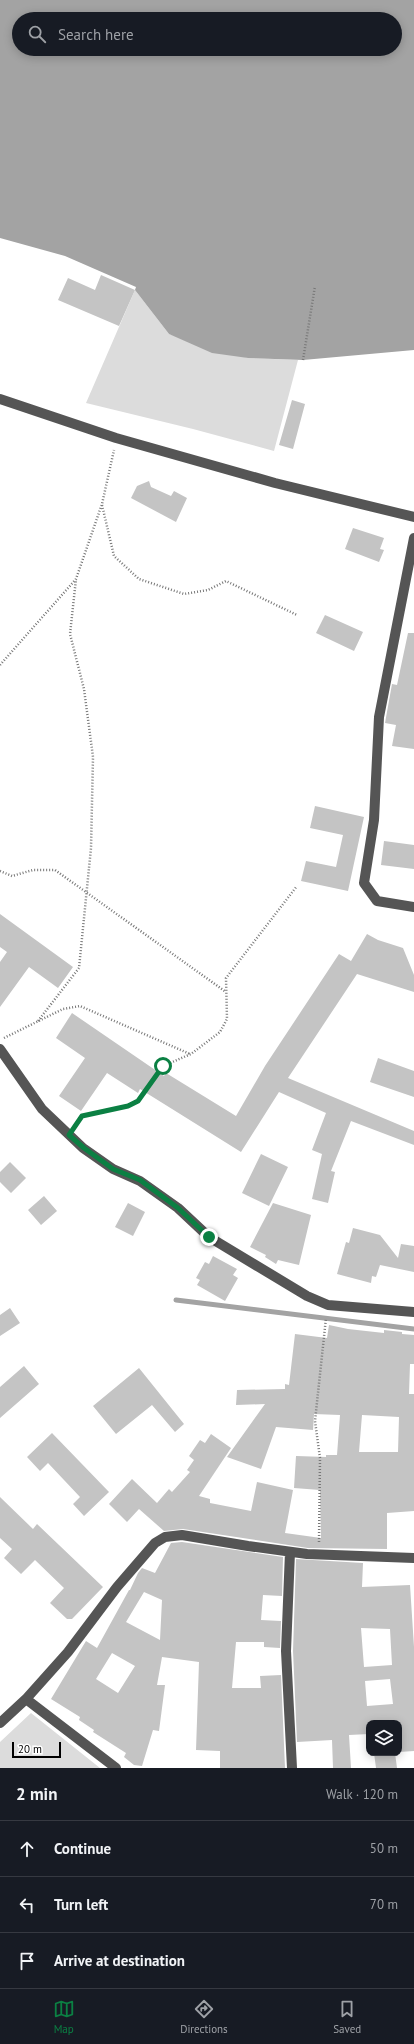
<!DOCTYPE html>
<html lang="en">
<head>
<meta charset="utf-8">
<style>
  :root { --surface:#171b24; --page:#242831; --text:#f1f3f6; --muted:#9ea1a6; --line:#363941; --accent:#0b8043 }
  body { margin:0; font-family:"PT Sans",sans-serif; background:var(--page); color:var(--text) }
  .controls { position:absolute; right:12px; bottom:12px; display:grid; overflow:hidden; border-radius:8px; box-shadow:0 2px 10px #0003 }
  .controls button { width:36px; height:36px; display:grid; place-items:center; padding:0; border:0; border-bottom:1px solid var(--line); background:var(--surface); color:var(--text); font:20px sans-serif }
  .scale { position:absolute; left:12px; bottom:10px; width:49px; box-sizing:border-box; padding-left:4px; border:2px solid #000; border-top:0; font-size:11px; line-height:14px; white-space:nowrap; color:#000; -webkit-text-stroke:3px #fff; paint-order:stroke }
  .stop { position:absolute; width:12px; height:12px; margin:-9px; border:3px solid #0b8043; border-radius:50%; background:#fff }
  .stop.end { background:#0b8043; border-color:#fff; box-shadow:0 1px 4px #0008 }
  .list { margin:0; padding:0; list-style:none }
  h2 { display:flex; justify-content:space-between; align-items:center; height:52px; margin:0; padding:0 16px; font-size:17px }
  h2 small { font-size:13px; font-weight:400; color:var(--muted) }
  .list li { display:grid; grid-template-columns:26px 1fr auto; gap:12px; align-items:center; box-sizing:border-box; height:56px; padding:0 16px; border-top:1px solid var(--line) }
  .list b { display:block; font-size:15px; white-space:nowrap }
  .list em { font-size:13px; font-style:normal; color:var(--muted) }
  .icon { flex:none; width:22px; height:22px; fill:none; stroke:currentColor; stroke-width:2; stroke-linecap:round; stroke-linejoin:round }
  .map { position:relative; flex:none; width:414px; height:1768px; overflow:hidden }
  .search { position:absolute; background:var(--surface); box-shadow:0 2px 10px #0003; left:12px; right:12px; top:12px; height:44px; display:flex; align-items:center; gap:10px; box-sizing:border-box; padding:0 14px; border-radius:22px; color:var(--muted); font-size:15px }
  .sheet { height:220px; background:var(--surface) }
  nav { display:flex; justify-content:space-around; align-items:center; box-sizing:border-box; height:56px; border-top:1px solid var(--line); background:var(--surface); font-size:11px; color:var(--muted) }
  nav a { display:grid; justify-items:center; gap:2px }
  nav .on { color:var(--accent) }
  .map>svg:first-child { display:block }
  .green { fill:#dcdcdc }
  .water { fill:#a3a3a3; fill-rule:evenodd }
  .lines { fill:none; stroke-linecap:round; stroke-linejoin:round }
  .stream { stroke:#a3a3a3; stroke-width:5 }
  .building { fill:#c4c4c4; fill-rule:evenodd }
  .path { stroke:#777; stroke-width:2.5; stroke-dasharray:1 2; stroke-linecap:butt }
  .minor { stroke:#555; stroke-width:10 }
  .route { stroke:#0b8043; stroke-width:5 }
</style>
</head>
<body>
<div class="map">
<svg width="414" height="1768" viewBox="0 0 414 1768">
  <rect width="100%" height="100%" fill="#fff"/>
  <path class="green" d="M 135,290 L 169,334 L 248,358 L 298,360 L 274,451 L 193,429 L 86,403 Z
    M 31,1713 L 100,1768 L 0,1768 L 0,1742 Z"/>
  <path class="water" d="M 0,0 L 414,0 L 414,350 L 303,360 L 248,358 L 212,353 L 169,334 L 135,290 L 136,287 L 65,256 L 0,238 ZM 19,19 L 395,19 L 395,49 L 19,49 Z"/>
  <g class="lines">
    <path class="stream" d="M 176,1300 L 414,1329"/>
  </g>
  <path class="building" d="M 101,275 L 135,290 L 119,326 L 58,300 L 68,278 L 95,290 Z
    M 292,400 L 305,404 L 293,449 L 279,445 Z
    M 149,481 L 151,487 L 171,496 L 174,491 L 187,498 L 176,522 L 131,498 L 137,486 Z
    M 353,528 L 384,538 L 380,549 L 384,550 L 379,562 L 345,549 Z
    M 325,615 L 363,632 L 354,651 L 316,633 Z
    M 408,633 L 414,633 L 414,749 L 392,746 L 396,725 L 385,723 L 392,684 L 397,685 Z
    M 315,806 L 364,817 L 348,891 L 301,881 L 306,861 L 336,867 L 343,835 L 310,828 Z
    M 384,841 L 414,845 L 414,869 L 381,865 Z
    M 0,914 L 73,967 L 58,988 L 29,967 L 0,1007 L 0,962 L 7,952 L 0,947 Z
    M 367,934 L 378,940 L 403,948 L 414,975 L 414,992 L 357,974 L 288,1078 L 414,1131 L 414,1145 L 351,1121 L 331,1171 L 335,1172 L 328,1203 L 312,1199 L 322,1154 L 312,1150 L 326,1113 L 279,1092 L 241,1152 L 140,1089 L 138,1093 L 107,1073 L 81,1111 L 59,1096 L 85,1058 L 56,1038 L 72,1013 L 164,1076 L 166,1073 L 236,1116 L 265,1066 L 339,954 L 351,961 Z
    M 378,1058 L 414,1071 L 414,1097 L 370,1082 Z
    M 261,1154 L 288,1167 L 269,1206 L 242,1193 Z
    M 10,1162 L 26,1178 L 11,1193 L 0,1182 L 0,1172 Z
    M 44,1196 L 57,1211 L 41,1225 L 28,1210 Z
    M 128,1203 L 145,1212 L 133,1236 L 115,1227 Z
    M 273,1203 L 311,1215 L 299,1265 L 278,1260 L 276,1264 L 265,1257 L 266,1255 L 250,1247 Z
    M 353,1228 L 380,1235 L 398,1258 L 401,1244 L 414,1246 L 414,1272 L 380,1265 L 376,1277 L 372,1276 L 371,1283 L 337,1274 L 346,1242 L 349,1243 Z
    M 213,1256 L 237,1269 L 233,1275 L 238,1278 L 225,1301 L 197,1285 L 200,1280 L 196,1278 L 205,1262 L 209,1264 Z
    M 10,1308 L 20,1323 L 0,1336 L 0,1315 Z
    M 329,1325 L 348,1329 L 384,1333 L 384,1330 L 402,1332 L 402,1334 L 414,1335 L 414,1364 L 410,1364 L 409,1394 L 414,1394 L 414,1511 L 387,1513 L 387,1549 L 308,1548 L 183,1529 L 164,1531 L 139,1509 L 127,1522 L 109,1504 L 132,1479 L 157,1503 L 169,1489 L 172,1492 L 190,1472 L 187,1470 L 194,1460 L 189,1456 L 200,1440 L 205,1443 L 211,1434 L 231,1448 L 199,1496 L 210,1499 L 210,1503 L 251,1511 L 257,1482 L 293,1490 L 285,1533 L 321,1538 L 320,1490 L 294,1488 L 296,1456 L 326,1457 L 326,1455 L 337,1455 L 340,1415 L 314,1414 L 313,1430 L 276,1427 L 261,1469 L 227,1457 L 265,1404 L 236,1405 L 237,1390 L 285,1389 L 285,1384 L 289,1385 L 295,1334 L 327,1338 ZM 362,1415 L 399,1417 L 398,1452 L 359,1452 Z
    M 24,1366 L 39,1384 L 0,1418 L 0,1387 Z
    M 139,1368 L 184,1424 L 175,1432 L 152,1405 L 116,1434 L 93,1406 Z
    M 52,1433 L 109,1492 L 84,1516 L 73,1504 L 80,1497 L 48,1463 L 40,1471 L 27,1457 Z
    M 0,1497 L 33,1529 L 37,1524 L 103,1587 L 72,1619 L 67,1619 L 50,1603 L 64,1588 L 35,1560 L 21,1574 L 4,1558 L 12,1549 L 0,1538 Z
    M 182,1542 L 283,1557 L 282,1596 L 263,1595 L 261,1620 L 281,1621 L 280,1648 L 264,1647 L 264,1642 L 236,1642 L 232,1688 L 261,1688 L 260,1676 L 281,1675 L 285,1768 L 220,1768 L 220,1751 L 196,1750 L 199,1662 L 162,1657 L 157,1685 L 165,1685 L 159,1731 L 153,1730 L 142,1766 L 134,1765 L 124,1757 L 126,1753 L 93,1732 L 94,1730 L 79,1720 L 80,1717 L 51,1699 L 86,1641 L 97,1648 L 129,1590 L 130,1590 L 138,1573 L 142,1568 L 155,1573 L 171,1543 ZM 144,1592 L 162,1600 L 160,1640 L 126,1622 ZM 112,1653 L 135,1666 L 118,1693 L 96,1679 Z
    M 296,1559 L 363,1563 L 362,1587 L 410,1585 L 414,1647 L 414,1751 L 399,1752 L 399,1723 L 369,1723 L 369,1734 L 349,1735 L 351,1768 L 333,1768 L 332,1740 L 297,1742 L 293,1651 ZM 361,1628 L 390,1629 L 392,1665 L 364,1667 ZM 390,1679 L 393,1704 L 367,1706 L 365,1681 Z
    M 374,1753 L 395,1753 L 397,1768 L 376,1768 Z"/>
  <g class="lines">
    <path class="path" d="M 303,360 L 315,286
      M 102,505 L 114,556 L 139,579 L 184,594 L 208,590 L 226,581 L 297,615
      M 0,665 L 76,579 L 102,504 L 114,450
      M 0,871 L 12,876 L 33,870 L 55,870 L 226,992
      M 38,1021 L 79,968 L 91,848 L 93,757 L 84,689 L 70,634 L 76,579
      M 4,1038 L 63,1009 L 80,1006 L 190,1054
      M 76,1125 L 82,1116 L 128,1106 L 138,1101 L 163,1066 L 191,1054 L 220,1032 L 227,1019 L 226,978 L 297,886
      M 319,1542 L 320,1458 L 315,1421 L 326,1318"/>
    <path class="minor" d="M 0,399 L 116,438 L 275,483 L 414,517
      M 414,538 L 379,717 L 374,820 L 364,883 L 377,901 L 414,907
      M 0,1049 L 42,1109 L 83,1148 L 113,1169 L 140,1181 L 178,1208 L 209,1237 L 307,1296 L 328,1305 L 414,1312
      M 290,1552 L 286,1651 L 292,1768
      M 26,1699 L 116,1768
      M 0,1723 L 26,1699 L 68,1652 L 117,1587 L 155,1543 L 165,1537 L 182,1535 L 248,1546 L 307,1554 L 414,1558"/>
  </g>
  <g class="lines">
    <path class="route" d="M 163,1066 L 138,1101 L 128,1106 L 82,1116 L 69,1135 L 84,1148 L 113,1169 L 140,1180 L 178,1208 L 209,1237"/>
  </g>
</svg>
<div class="controls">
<button><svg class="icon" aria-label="layers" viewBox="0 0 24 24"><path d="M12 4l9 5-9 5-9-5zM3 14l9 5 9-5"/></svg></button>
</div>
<div class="scale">20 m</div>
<div class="stop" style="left:163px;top:1066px"></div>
<div class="stop end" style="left:209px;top:1237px"></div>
<div class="search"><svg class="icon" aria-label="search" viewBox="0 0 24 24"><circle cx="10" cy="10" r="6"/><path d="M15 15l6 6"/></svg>Search here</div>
</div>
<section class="sheet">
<h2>2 min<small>Walk · 120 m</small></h2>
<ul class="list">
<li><svg class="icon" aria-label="ahead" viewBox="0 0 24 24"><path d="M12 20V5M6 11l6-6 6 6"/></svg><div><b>Continue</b></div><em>50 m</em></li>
<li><svg class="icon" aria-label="left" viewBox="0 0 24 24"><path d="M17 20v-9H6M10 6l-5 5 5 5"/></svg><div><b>Turn left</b></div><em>70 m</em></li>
<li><svg class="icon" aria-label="arrive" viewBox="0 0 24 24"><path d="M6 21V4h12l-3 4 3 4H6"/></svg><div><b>Arrive at destination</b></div></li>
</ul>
</section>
<nav>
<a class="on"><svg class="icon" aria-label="map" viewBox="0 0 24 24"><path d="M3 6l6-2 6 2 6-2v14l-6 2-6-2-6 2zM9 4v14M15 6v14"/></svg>Map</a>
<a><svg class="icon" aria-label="directions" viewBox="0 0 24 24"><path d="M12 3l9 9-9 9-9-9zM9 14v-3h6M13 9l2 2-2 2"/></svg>Directions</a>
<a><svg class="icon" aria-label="saved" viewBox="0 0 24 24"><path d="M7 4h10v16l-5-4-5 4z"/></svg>Saved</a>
</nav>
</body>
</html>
